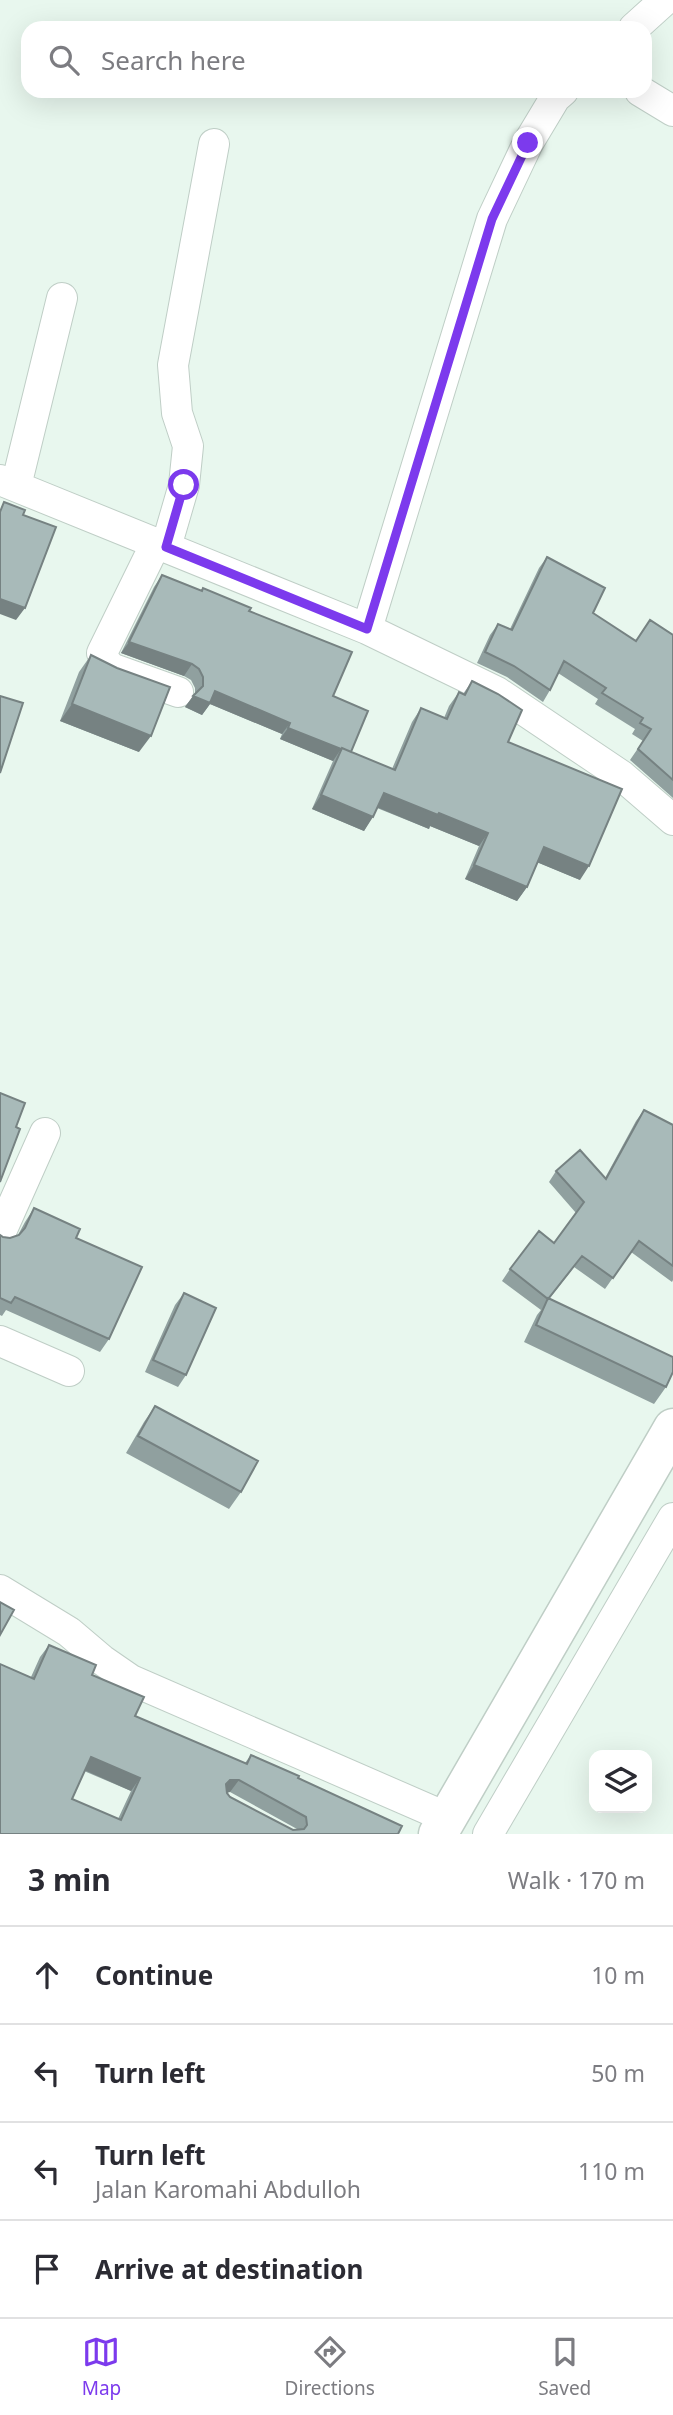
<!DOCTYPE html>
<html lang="en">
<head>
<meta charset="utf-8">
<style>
  :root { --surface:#fff; --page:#f2f2f3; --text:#2b2b33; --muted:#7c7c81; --line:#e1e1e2; --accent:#7c3aed }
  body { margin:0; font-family:"Noto Sans",sans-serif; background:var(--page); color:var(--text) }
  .controls { position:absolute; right:21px; bottom:21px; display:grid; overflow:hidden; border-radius:14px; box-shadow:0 7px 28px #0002 }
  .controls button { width:63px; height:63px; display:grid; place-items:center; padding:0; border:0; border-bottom:2px solid var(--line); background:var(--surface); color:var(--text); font:35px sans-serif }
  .stop { position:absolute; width:21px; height:21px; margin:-16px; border:5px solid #7c3aed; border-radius:50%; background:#fff }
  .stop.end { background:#7c3aed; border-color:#fff; box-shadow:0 2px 7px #0008 }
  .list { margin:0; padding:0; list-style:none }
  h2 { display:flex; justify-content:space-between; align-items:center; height:91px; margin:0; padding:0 28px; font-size:30px }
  h2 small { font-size:23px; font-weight:400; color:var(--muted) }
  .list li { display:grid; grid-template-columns:46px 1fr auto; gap:21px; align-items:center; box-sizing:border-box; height:98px; padding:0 28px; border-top:2px solid var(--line) }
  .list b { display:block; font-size:26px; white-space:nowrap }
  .list p { margin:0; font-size:23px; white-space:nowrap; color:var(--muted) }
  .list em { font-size:23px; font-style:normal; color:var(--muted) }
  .icon { flex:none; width:38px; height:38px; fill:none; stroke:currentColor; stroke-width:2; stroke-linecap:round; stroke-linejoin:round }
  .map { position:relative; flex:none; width:673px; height:1834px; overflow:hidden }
  .search { position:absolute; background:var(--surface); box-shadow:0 7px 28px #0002; left:21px; right:21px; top:21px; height:77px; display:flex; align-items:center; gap:18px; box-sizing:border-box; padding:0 24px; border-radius:21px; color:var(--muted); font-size:26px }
  .sheet { height:483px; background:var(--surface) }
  nav { display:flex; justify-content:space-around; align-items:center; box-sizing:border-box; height:98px; border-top:2px solid var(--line); background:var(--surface); font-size:19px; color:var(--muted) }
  nav a { display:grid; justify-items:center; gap:4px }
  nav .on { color:var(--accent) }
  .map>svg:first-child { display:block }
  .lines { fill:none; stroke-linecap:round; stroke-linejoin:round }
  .street-casing { stroke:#bfcec6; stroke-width:32 }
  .secondary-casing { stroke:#bfcec6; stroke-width:41 }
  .street { stroke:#fff; stroke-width:30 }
  .secondary { stroke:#fff; stroke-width:38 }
  .wall { fill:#90a09f; fill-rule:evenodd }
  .shaded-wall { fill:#768282 }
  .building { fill:#a8bab9; stroke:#768282; stroke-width:2; fill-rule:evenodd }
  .route { stroke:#7c3aed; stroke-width:9 }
</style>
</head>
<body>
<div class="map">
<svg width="673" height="1834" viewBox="0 0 673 1834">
  <rect width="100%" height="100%" fill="#e8f7ee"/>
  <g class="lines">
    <g class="street-casing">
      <path id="street" d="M 634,28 L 665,0
        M 640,91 L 673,111
        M 0,480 L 367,629 L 497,692 L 622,776 L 673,820
        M 16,486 L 62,298
        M 156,543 L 102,653 L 105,661 L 111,668 L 178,692
        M 166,547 L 184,485 L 188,446 L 177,413 L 173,365 L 214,144
        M 367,629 L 492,219 L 528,143 L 555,98 L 563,91
        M 0,1234 L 45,1133
        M 0,1341 L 69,1371
        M 0,1590 L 69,1632 L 102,1660 L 131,1680 L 448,1818
        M 488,1834 L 673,1518"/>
    </g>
    <g class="secondary-casing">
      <path id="secondary" d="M 438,1834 L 673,1428"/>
    </g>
    <use href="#street" class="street"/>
    <use href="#secondary" class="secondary"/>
  </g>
  <path class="wall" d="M 547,557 L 593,613 L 635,641 L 673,635 L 673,798 L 630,760 L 643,741 L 632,734 L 635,729 L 595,704 L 598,699 L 558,673 L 550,690 L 543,702 L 507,677 L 477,663 L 490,635 L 498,624 L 510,629 L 539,568 Z
    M 162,575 L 201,591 L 203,588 L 249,611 L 333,696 L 351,752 L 392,769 L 412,722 L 421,708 L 444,718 L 449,706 L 459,692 L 463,694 L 472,681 L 508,742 L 580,880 L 537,862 L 527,887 L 517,901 L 465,879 L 479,846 L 430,826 L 429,829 L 377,808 L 364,831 L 312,809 L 333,761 L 280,739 L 282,734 L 210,704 L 202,715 L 185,707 L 195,694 L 195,688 L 191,680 L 184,676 L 121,653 L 154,587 Z
    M 91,655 L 139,752 L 60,721 L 79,672 Z
    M 644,1110 L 673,1125 L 673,1280 L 672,1282 L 631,1252 L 605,1289 L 574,1267 L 549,1299 L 666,1387 L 654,1404 L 524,1342 L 537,1315 L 541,1310 L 502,1281 L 510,1269 L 554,1243 L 576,1213 L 549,1182 L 556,1171 L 605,1178 L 636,1121 Z
    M 34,1208 L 76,1238 L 109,1339 L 100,1352 L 6,1310 L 2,1316 L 0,1315 L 0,1235 L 3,1237 L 10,1238 L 18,1235 L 25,1222 Z
    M 184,1293 L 186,1375 L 178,1387 L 145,1372 L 175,1305 Z
    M 155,1406 L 241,1492 L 229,1509 L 126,1453 L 144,1422 Z
    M 49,1645 L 92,1675 L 135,1716 L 245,1763 L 251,1755 L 298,1778 L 398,1834 L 0,1834 L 31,1677 L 40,1657 ZM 84,1771 L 131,1791 L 118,1819 L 72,1799 ZM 230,1792 L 297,1829 L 293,1830 L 230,1797 L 227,1793 Z"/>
  <path class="shaded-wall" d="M 0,599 L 25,608 L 16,620 L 0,614 Z
    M 129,642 L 192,664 L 184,676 L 121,653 Z
    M 215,691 L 290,723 L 282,734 L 210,704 L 202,715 L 185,707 L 193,696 Z
    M 72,704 L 151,736 L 139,752 L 60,721 Z
    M 288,728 L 341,749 L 333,761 L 280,739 Z
    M 384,793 L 439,813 L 488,833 L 479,846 L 430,826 L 429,829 L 374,806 Z
    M 321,795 L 373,817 L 364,831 L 312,809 Z
    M 544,847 L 589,866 L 580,880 L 534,861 Z
    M 474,865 L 527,887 L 517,901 L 465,879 Z
    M 91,1757 L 140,1778 L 131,1791 L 82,1769 Z
    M 230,1780 L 239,1780 L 230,1792 L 221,1793 Z"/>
  <path class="building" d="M 4,502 L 25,510 L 23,515 L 56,527 L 25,608 L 0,599 L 0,512 Z
    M 547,557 L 605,588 L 593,613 L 636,641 L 650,620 L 673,635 L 673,780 L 638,749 L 651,729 L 640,723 L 643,718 L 602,693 L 606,688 L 564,661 L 550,690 L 514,666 L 485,652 L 498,624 L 512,630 Z
    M 162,575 L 202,591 L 203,588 L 251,608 L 249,611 L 352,652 L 333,696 L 368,711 L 351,752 L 342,748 L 341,749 L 288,728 L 290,723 L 215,691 L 210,703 L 193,696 L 203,686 L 203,677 L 199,669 L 192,664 L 129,642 Z
    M 91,655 L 117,668 L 170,687 L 151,736 L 72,704 Z
    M 472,681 L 498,694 L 522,710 L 508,742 L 622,789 L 589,866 L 544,847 L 527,887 L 474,865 L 488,833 L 439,813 L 438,815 L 384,793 L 373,817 L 321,795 L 342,748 L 395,770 L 421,708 L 447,719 L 459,692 L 465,695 Z
    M 0,696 L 23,703 L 0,773 Z
    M 0,1093 L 25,1103 L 16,1127 L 20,1129 L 0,1182 Z
    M 644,1110 L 673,1125 L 673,1266 L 639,1241 L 613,1278 L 582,1256 L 548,1299 L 510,1269 L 539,1231 L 554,1243 L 584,1202 L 556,1171 L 580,1150 L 606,1179 Z
    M 34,1208 L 80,1229 L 76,1238 L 142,1267 L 109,1339 L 15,1297 L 11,1303 L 0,1298 L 0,1235 L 3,1237 L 10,1238 L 19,1235 L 25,1228 Z
    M 184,1293 L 216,1308 L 186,1375 L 153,1360 Z
    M 548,1298 L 673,1357 L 673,1372 L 666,1387 L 536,1325 Z
    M 155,1406 L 258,1461 L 241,1492 L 138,1436 Z
    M 0,1602 L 14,1610 L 0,1635 Z
    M 49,1645 L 96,1665 L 92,1675 L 144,1697 L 135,1716 L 247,1764 L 251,1755 L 299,1776 L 298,1778 L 402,1826 L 398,1834 L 0,1834 L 0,1664 L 34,1679 ZM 91,1757 L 140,1778 L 121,1820 L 72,1799 ZM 230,1780 L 239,1780 L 306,1817 L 307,1825 L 304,1829 L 293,1830 L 230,1797 L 227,1793 L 226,1784 Z"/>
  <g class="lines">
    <path class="route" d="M 184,485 L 166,547 L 367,629 L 492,219 L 528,143"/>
  </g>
</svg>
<div class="controls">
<button><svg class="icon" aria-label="layers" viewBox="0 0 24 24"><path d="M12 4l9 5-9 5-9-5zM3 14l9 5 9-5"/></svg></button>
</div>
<div class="stop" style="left:184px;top:485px"></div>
<div class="stop end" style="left:528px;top:143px"></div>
<div class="search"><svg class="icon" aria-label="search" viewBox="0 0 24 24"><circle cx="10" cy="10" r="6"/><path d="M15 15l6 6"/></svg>Search here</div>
</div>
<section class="sheet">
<h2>3 min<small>Walk · 170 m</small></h2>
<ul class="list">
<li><svg class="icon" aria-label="ahead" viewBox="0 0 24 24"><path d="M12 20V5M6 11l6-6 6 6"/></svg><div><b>Continue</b></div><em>10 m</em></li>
<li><svg class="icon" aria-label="left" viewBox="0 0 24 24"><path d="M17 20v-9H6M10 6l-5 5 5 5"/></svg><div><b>Turn left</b></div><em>50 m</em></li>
<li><svg class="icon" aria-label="left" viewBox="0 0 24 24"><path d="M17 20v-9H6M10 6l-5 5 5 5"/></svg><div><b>Turn left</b><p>Jalan Karomahi Abdulloh</p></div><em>110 m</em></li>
<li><svg class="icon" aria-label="arrive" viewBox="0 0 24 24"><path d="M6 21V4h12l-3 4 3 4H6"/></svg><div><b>Arrive at destination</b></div></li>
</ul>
</section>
<nav>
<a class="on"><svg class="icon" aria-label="map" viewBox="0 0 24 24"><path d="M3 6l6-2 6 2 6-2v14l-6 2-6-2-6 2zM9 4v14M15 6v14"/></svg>Map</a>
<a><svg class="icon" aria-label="directions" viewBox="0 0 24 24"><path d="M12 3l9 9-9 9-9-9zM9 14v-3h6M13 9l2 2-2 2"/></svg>Directions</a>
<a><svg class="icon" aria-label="saved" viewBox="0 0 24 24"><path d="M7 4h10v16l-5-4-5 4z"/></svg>Saved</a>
</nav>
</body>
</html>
